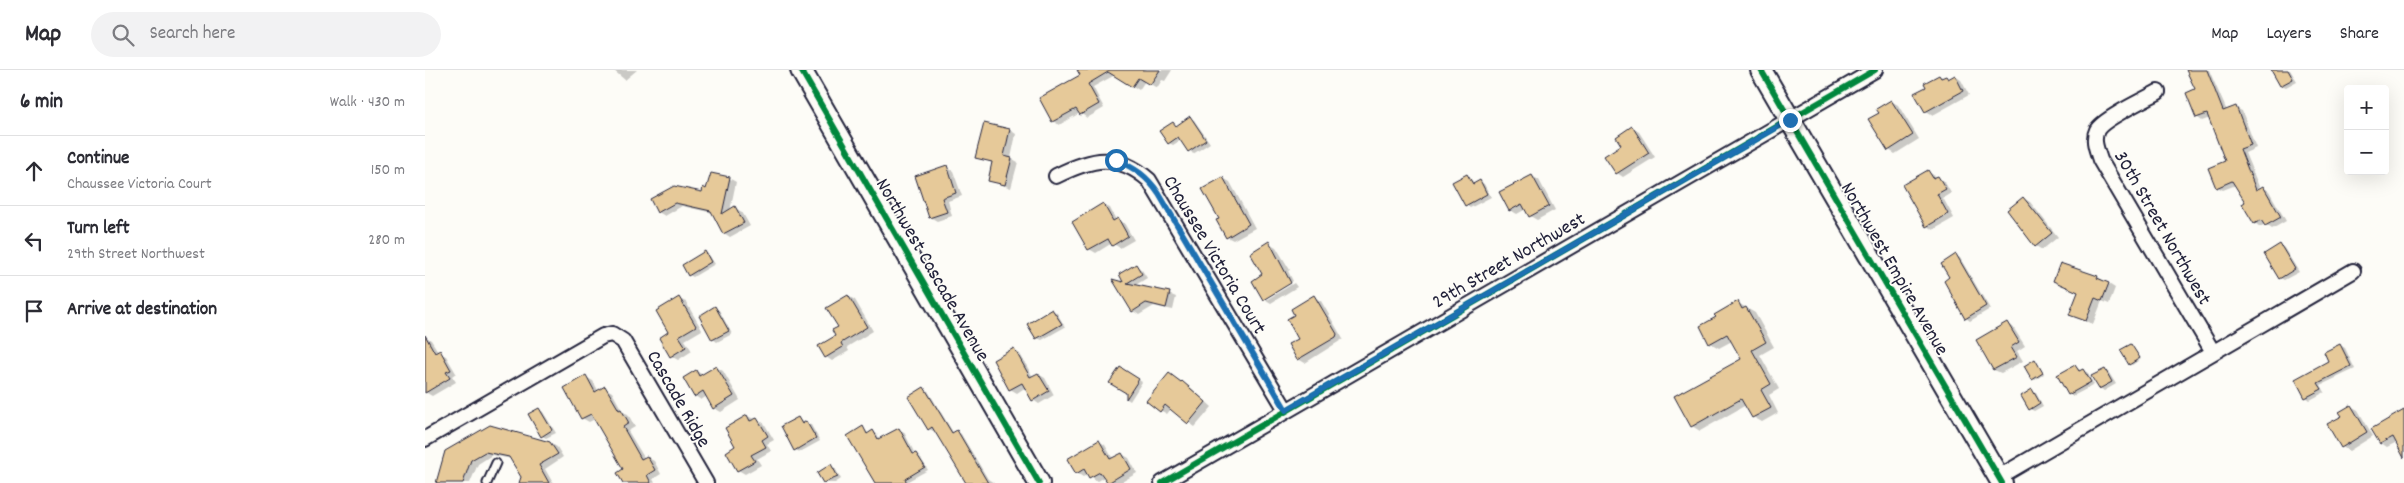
<!DOCTYPE html>
<html lang="en">
<head>
<meta charset="utf-8">
<style>
  :root { --surface:#fff; --page:#f2f2f3; --text:#2b2b33; --muted:#7c7c81; --line:#e1e1e2 }
  body { margin:0; font-family:Dekko,sans-serif; background:var(--page); color:var(--text) }
  .controls { position:absolute; right:15px; top:15px; display:grid; overflow:hidden; border-radius:5px; box-shadow:0 5px 20px #0002 }
  .controls button { width:45px; height:45px; display:grid; place-items:center; padding:0; border:0; border-bottom:1px solid var(--line); background:var(--surface); color:var(--text); font:25px sans-serif }
  .stop { position:absolute; width:15px; height:15px; margin:-11px; border:4px solid #1f6fb2; border-radius:50%; background:#fff }
  .stop.end { background:#1f6fb2; border-color:#fff; box-shadow:0 1px 5px #0008 }
  .list { margin:0; padding:0; list-style:none }
  h2 { display:flex; justify-content:space-between; align-items:center; height:65px; margin:0; padding:0 20px; font-size:21px }
  h2 small { font-size:16px; font-weight:400; color:var(--muted) }
  .list li { display:grid; grid-template-columns:32px 1fr auto; gap:15px; align-items:center; box-sizing:border-box; height:70px; padding:0 20px; border-top:1px solid var(--line) }
  .list b { display:block; font-size:19px; white-space:nowrap }
  .list p { margin:0; font-size:16px; white-space:nowrap; color:var(--muted) }
  .list em { font-size:16px; font-style:normal; color:var(--muted) }
  .icon { flex:none; width:28px; height:28px; fill:none; stroke:currentColor; stroke-width:2; stroke-linecap:round; stroke-linejoin:round }
  .map { position:relative; flex:none; width:1979px; height:413px; overflow:hidden }
  header { display:flex; align-items:center; gap:30px; box-sizing:border-box; height:70px; padding:0 25px; background:var(--surface); border-bottom:1px solid var(--line) }
  header strong { font-size:24px }
  nav { display:flex; gap:28px; margin-inline-start:auto; font-size:18px }
  .search { width:350px; height:45px; background:var(--page); display:flex; align-items:center; gap:12px; box-sizing:border-box; padding:0 18px; border-radius:28px; color:var(--muted); font-size:19px }
  main { display:flex }
  aside { flex:1; background:var(--surface) }
  .map>svg:first-child { display:block }
  .shadow { fill:#0003 }
  .building { fill:#e6c999; stroke:#22223b }
  .lines { fill:none; stroke-linecap:round; stroke-linejoin:round }
  .lane-casing { stroke:#22223b; stroke-width:11 }
  .street-casing { stroke:#22223b; stroke-width:18 }
  .secondary-casing { stroke:#22223b; stroke-width:24 }
  .lane { stroke:#fdfcf7; stroke-width:7 }
  .street { stroke:#fdfcf7; stroke-width:14 }
  .secondary { stroke:#fdfcf7; stroke-width:20 }
  .cycleway-casing { stroke:#fdfcf7; stroke-width:9 }
  .cycleway { stroke:#00873e; stroke-width:6 }
  .route { stroke:#1f6fb2; stroke-width:6 }
  .labels { text-anchor:middle; stroke-width:4; stroke-linejoin:round; paint-order:stroke }
  .street-label { font-size:20px; fill:#22223b; stroke:#fdfcf7 }
</style>
</head>
<body>
<header>
<strong>Map</strong>
<div class="search"><svg class="icon" aria-label="search" viewBox="0 0 24 24"><circle cx="10" cy="10" r="6"/><path d="M15 15l6 6"/></svg>Search here</div>
<nav><a>Map</a><a>Layers</a><a>Share</a></nav>
</header>
<main>
<aside>
<h2>6 min<small>Walk · 430 m</small></h2>
<ul class="list">
<li><svg class="icon" aria-label="ahead" viewBox="0 0 24 24"><path d="M12 20V5M6 11l6-6 6 6"/></svg><div><b>Continue</b><p>Chaussee Victoria Court</p></div><em>150 m</em></li>
<li><svg class="icon" aria-label="left" viewBox="0 0 24 24"><path d="M17 20v-9H6M10 6l-5 5 5 5"/></svg><div><b>Turn left</b><p>29th Street Northwest</p></div><em>280 m</em></li>
<li><svg class="icon" aria-label="arrive" viewBox="0 0 24 24"><path d="M6 21V4h12l-3 4 3 4H6"/></svg><div><b>Arrive at destination</b></div></li>
</ul>
</aside>
<div class="map">
<svg width="1979" height="413" viewBox="0 0 1979 413">
  <rect width="100%" height="100%" fill="#fdfcf7"/>
  <filter id="ink" filterUnits="userSpaceOnUse"><feTurbulence type="fractalNoise" baseFrequency=".02" numOctaves="2"/><feDisplacementMap in="SourceGraphic" scale="10" xChannelSelector="R" yChannelSelector="G"/><feConvolveMatrix kernelMatrix="1 2 1 2 8 2 1 2 1" color-interpolation-filters="sRGB"/></filter>
  <g filter="url(#ink)">
    <path class="shadow" d="M 188,0 L 212,0 L 200,10 Z
      M 654,0 L 747,0 L 740,11 L 737,10 L 732,18 L 720,11 L 714,20 L 690,5 L 668,17 L 679,38 L 662,48 L 655,43 L 634,55 L 628,51 L 657,6 Z
      M 1763,0 L 1784,0 L 1802,41 L 1811,38 L 1817,41 L 1831,78 L 1820,83 L 1835,119 L 1838,117 L 1844,121 L 1861,151 L 1847,159 L 1840,154 L 1835,157 L 1830,153 L 1811,115 L 1798,120 L 1792,117 L 1801,92 L 1785,48 L 1777,51 L 1772,47 L 1772,20 Z
      M 1848,0 L 1865,0 L 1872,11 L 1861,17 L 1856,15 Z
      M 1514,6 L 1525,9 L 1530,6 L 1536,10 L 1544,25 L 1508,45 L 1501,41 L 1503,17 Z
      M 1466,31 L 1473,35 L 1494,69 L 1470,84 L 1464,80 Z
      M 765,48 L 769,50 L 785,73 L 768,84 L 756,70 L 748,75 L 744,73 L 748,53 L 752,56 Z
      M 559,55 L 585,60 L 591,64 L 586,88 L 593,92 L 586,118 L 564,110 L 568,93 L 552,87 Z
      M 1208,58 L 1214,62 L 1230,87 L 1198,107 L 1192,103 L 1198,76 Z
      M 521,97 L 528,101 L 537,126 L 523,131 L 527,146 L 512,151 L 505,147 Z
      M 1503,102 L 1519,111 L 1526,123 L 1518,128 L 1529,148 L 1508,160 L 1502,156 Z
      M 1042,105 L 1050,114 L 1055,112 L 1059,114 L 1066,127 L 1045,138 L 1041,135 Z
      M 1107,106 L 1114,110 L 1130,140 L 1112,150 L 1105,146 L 1101,139 L 1092,144 L 1085,140 Z
      M 304,108 L 311,112 L 305,141 L 310,138 L 317,142 L 325,156 L 305,167 L 299,163 L 288,143 L 257,136 L 240,146 L 233,142 L 227,130 L 278,123 Z
      M 798,108 L 805,112 L 830,158 L 808,170 L 802,167 L 795,150 Z
      M 1598,128 L 1605,132 L 1633,167 L 1617,180 L 1611,176 Z
      M 678,135 L 685,138 L 691,150 L 699,153 L 709,170 L 695,178 L 687,173 L 671,183 L 664,179 L 648,152 Z
      M 844,173 L 851,177 L 865,200 L 863,201 L 868,211 L 841,227 L 841,230 L 839,205 Z
      M 1855,175 L 1859,178 L 1874,202 L 1859,210 L 1855,208 Z
      M 280,182 L 284,185 L 290,194 L 268,207 L 264,205 Z
      M 1531,186 L 1535,188 L 1565,239 L 1545,251 L 1541,248 Z
      M 1636,194 L 1673,207 L 1690,218 L 1684,234 L 1677,231 L 1668,254 L 1652,248 L 1655,222 Z
      M 711,196 L 717,200 L 722,208 L 709,216 L 744,224 L 751,227 L 748,240 L 729,236 L 714,245 L 708,241 L 701,213 Z
      M 869,213 L 872,217 L 846,233 L 841,230 Z
      M 423,226 L 430,230 L 448,261 L 422,277 L 424,281 L 407,291 L 401,287 L 412,266 Z
      M 889,227 L 896,231 L 918,269 L 880,293 L 873,289 L 875,269 L 871,245 Z
      M 254,229 L 261,232 L 277,260 L 260,270 L 267,281 L 253,290 L 246,286 L 245,262 Z
      M 1313,233 L 1330,243 L 1349,277 L 1335,285 L 1354,319 L 1344,325 L 1353,343 L 1337,352 L 1328,347 L 1321,335 L 1275,361 L 1267,356 L 1317,290 L 1307,271 L 1294,278 L 1285,273 Z
      M 290,238 L 294,240 L 307,264 L 292,272 L 288,269 Z
      M 627,240 L 632,243 L 640,257 L 617,270 L 612,268 Z
      M 1582,254 L 1588,257 L 1600,276 L 1592,281 L 1598,291 L 1576,303 L 1569,300 L 1552,271 Z
      M 0,266 L 6,270 L 14,283 L 21,286 L 31,303 L 27,306 L 31,312 L 7,326 L 0,322 Z
      M 1706,275 L 1716,289 L 1707,295 L 1705,294 Z
      M 1915,275 L 1920,278 L 1930,299 L 1896,315 L 1900,322 L 1885,330 L 1881,327 Z
      M 589,280 L 595,284 L 608,307 L 613,304 L 620,308 L 629,325 L 614,334 L 608,330 L 601,317 L 592,323 L 585,319 Z
      M 1611,292 L 1619,304 L 1610,310 L 1608,309 Z
      M 1650,296 L 1656,301 L 1662,302 L 1669,315 L 1648,326 L 1644,324 Z
      M 291,297 L 298,301 L 315,330 L 296,342 L 289,338 L 282,326 L 276,330 L 270,326 L 271,301 L 278,305 Z
      M 695,298 L 717,312 L 705,331 L 702,329 Z
      M 1680,300 L 1684,303 L 1691,314 L 1679,321 L 1675,318 Z
      M 744,304 L 764,316 L 787,337 L 770,357 L 746,339 L 742,344 L 735,340 Z
      M 161,307 L 168,311 L 174,322 L 180,318 L 187,322 L 198,342 L 203,344 L 210,357 L 203,361 L 220,389 L 222,387 L 229,391 L 236,404 L 228,409 L 230,413 L 199,413 L 200,400 L 170,349 L 164,352 L 157,348 L 141,318 Z
      M 499,319 L 503,321 L 529,364 L 532,362 L 536,364 L 563,409 L 569,413 L 551,413 L 510,360 L 508,361 L 504,359 Z
      M 1607,321 L 1611,323 L 1618,336 L 1609,341 L 1605,339 Z
      M 1926,336 L 1933,340 L 1948,366 L 1924,381 L 1917,377 L 1918,346 Z
      M 114,339 L 118,342 L 131,363 L 121,368 L 117,366 Z
      M 1979,342 L 1979,386 L 1972,372 L 1962,377 L 1956,373 Z
      M 322,346 L 339,353 L 349,370 L 342,374 L 346,381 L 332,389 L 336,395 L 320,404 L 313,400 L 303,382 L 312,376 Z
      M 373,348 L 379,354 L 386,355 L 395,371 L 375,382 L 370,380 Z
      M 438,358 L 444,364 L 448,362 L 452,364 L 455,370 L 474,359 L 479,362 L 490,384 L 495,387 L 503,400 L 483,411 L 484,413 L 451,413 Z
      M 674,371 L 680,375 L 688,389 L 697,384 L 704,388 L 712,403 L 695,413 L 682,413 L 679,407 L 672,411 L 663,404 L 658,407 L 652,403 Z
      M 125,373 L 132,377 L 138,387 L 120,399 L 128,413 L 95,413 L 97,407 L 87,389 L 67,385 L 53,394 L 45,413 L 13,413 L 21,382 Z
      M 406,396 L 410,398 L 416,409 L 410,413 L 400,413 L 394,403 Z"/>
    <path class="building" d="M 652,0 L 735,0 L 725,15 L 713,8 L 707,17 L 683,2 L 663,14 L 674,34 L 655,45 L 651,39 L 627,52 L 614,28 L 655,5 Z
      M 1761,0 L 1782,0 L 1798,41 L 1811,36 L 1826,75 L 1815,79 L 1831,120 L 1838,116 L 1856,147 L 1840,156 L 1836,150 L 1829,154 L 1817,134 L 1820,132 L 1807,111 L 1791,118 L 1783,98 L 1800,91 L 1782,44 L 1771,48 L 1761,23 L 1770,19 Z
      M 1846,0 L 1863,0 L 1868,9 L 1855,16 Z
      M 1514,5 L 1516,8 L 1521,6 L 1523,9 L 1530,5 L 1538,21 L 1500,42 L 1489,23 L 1501,17 L 1499,13 Z
      M 1466,30 L 1488,65 L 1463,81 L 1443,49 L 1454,43 L 1451,39 Z
      M 765,46 L 781,70 L 763,82 L 753,67 L 743,74 L 734,61 L 748,52 L 751,56 Z
      M 559,53 L 585,59 L 579,86 L 587,88 L 580,115 L 563,111 L 567,92 L 550,88 Z
      M 1207,56 L 1224,83 L 1191,104 L 1179,86 L 1196,75 L 1191,67 Z
      M 522,95 L 531,123 L 517,128 L 522,142 L 504,148 L 490,106 Z
      M 1503,100 L 1508,108 L 1513,106 L 1521,119 L 1512,124 L 1523,144 L 1501,157 L 1477,115 Z
      M 286,103 L 305,107 L 297,144 L 310,136 L 319,153 L 298,164 L 286,141 L 250,133 L 232,143 L 225,129 L 249,116 L 277,122 L 278,117 L 281,119 Z
      M 1042,104 L 1048,114 L 1055,110 L 1062,124 L 1040,136 L 1027,112 Z
      M 1107,105 L 1124,136 L 1104,147 L 1097,134 L 1084,141 L 1074,122 Z
      M 798,107 L 824,154 L 801,168 L 791,150 L 794,149 L 777,119 Z
      M 1598,127 L 1627,163 L 1610,177 L 1582,140 Z
      M 678,133 L 688,151 L 693,148 L 703,166 L 687,176 L 683,169 L 663,180 L 647,152 Z
      M 844,171 L 866,213 L 838,230 L 827,211 L 837,204 L 825,183 Z
      M 1855,174 L 1870,199 L 1854,209 L 1839,184 Z
      M 280,181 L 286,192 L 263,206 L 257,195 Z
      M 1531,184 L 1561,236 L 1540,249 L 1519,211 L 1524,207 L 1516,194 Z
      M 1635,193 L 1673,206 L 1672,208 L 1684,213 L 1677,231 L 1670,228 L 1661,251 L 1644,245 L 1653,222 L 1628,211 Z
      M 711,194 L 717,204 L 702,213 L 745,222 L 741,238 L 721,233 L 707,242 L 687,209 L 698,212 L 694,204 Z
      M 423,225 L 442,257 L 416,273 L 418,277 L 400,288 L 393,276 L 410,266 L 407,260 L 413,257 L 401,238 Z
      M 889,225 L 912,264 L 911,267 L 872,290 L 863,274 L 873,269 L 862,249 L 869,245 L 866,239 Z
      M 254,227 L 271,256 L 254,266 L 261,277 L 245,287 L 234,268 L 243,262 L 231,241 Z
      M 1313,231 L 1317,239 L 1321,237 L 1341,272 L 1327,280 L 1346,314 L 1336,320 L 1346,338 L 1327,348 L 1316,329 L 1266,357 L 1249,326 L 1316,289 L 1302,264 L 1284,274 L 1275,256 L 1291,247 L 1289,245 Z
      M 290,236 L 304,261 L 287,270 L 274,246 Z
      M 627,239 L 637,254 L 611,269 L 602,254 Z
      M 1582,252 L 1594,272 L 1586,277 L 1592,287 L 1568,300 L 1551,270 Z
      M 0,265 L 10,283 L 15,280 L 26,300 L 21,302 L 25,308 L 0,323 Z
      M 1706,274 L 1715,288 L 1704,295 L 1695,280 Z
      M 1915,274 L 1926,296 L 1893,313 L 1897,319 L 1880,328 L 1870,309 L 1903,291 L 1899,282 Z
      M 589,278 L 605,307 L 613,303 L 624,321 L 607,331 L 597,313 L 584,320 L 568,290 Z
      M 1610,289 L 1618,303 L 1607,310 L 1599,296 Z
      M 1650,295 L 1654,301 L 1658,299 L 1666,312 L 1643,325 L 1632,305 Z
      M 291,296 L 309,326 L 288,339 L 278,321 L 269,327 L 258,308 L 271,300 L 274,306 Z
      M 695,297 L 714,309 L 701,329 L 701,323 L 684,313 Z
      M 1680,299 L 1687,312 L 1674,319 L 1666,306 Z
      M 744,303 L 756,312 L 757,311 L 781,332 L 763,354 L 740,335 L 735,342 L 721,331 Z
      M 161,305 L 170,322 L 180,316 L 194,340 L 196,339 L 204,353 L 198,357 L 216,389 L 222,386 L 230,400 L 222,405 L 226,413 L 198,413 L 192,403 L 198,399 L 166,344 L 156,349 L 139,318 Z
      M 499,317 L 527,363 L 532,360 L 563,413 L 541,413 L 507,357 L 503,360 L 483,327 Z
      M 1607,319 L 1615,333 L 1604,340 L 1596,326 Z
      M 1926,335 L 1942,362 L 1916,378 L 1902,354 L 1917,346 L 1914,342 Z
      M 114,338 L 127,360 L 116,367 L 103,344 Z
      M 1979,340 L 1979,388 L 1968,367 L 1955,374 L 1946,359 Z
      M 322,345 L 325,351 L 332,348 L 343,366 L 337,370 L 341,377 L 326,385 L 330,391 L 312,401 L 301,382 L 310,376 L 300,358 Z
      M 373,347 L 377,354 L 381,351 L 391,368 L 369,381 L 356,356 Z
      M 65,355 L 125,372 L 133,384 L 114,395 L 124,413 L 94,413 L 96,407 L 84,387 L 60,382 L 46,390 L 38,413 L 11,413 L 20,381 Z
      M 438,356 L 442,364 L 448,360 L 453,369 L 474,358 L 488,384 L 491,383 L 500,397 L 480,409 L 482,413 L 450,413 L 422,366 Z
      M 674,370 L 685,389 L 697,383 L 706,399 L 683,413 L 675,402 L 664,408 L 659,399 L 651,404 L 642,389 Z
      M 406,394 L 413,407 L 398,413 L 392,403 Z"/>
    <g class="lines">
      <g class="lane-casing">
        <path id="lane" d="M 62,413 L 71,393"/>
      </g>
      <g class="street-casing">
        <path id="street" d="M 1733,22 C 1720,29 1678,49 1672,60 C 1667,70 1672,80 1675,90 L 1788,282
          M 631,106 C 667,88 692,82 724,110 L 861,340
          M 0,369 L 178,266 L 187,264 L 198,271 L 281,413
          M 1574,407 L 1928,201
          M 737,413 L 1450,0"/>
      </g>
      <g class="secondary-casing">
        <path id="secondary" d="M 376,0 L 614,413
          M 1336,0 L 1577,413"/>
      </g>
      <use href="#lane" class="lane"/>
      <use href="#street" class="street"/>
      <use href="#secondary" class="secondary"/>
      <g class="cycleway-casing">
        <path id="cycleway" d="M 376,0 L 614,413
          M 1336,0 L 1577,413
          M 737,413 L 1450,0"/>
      </g>
      <use href="#cycleway" class="cycleway"/>
    </g>
  </g>
  <g class="lines" filter="url(#ink)">
    <path class="route" d="M 691,90 C 710,98 722,106 734,124 L 861,340 L 1365,50"/>
  </g>
  <g class="labels">
    <g class="street-label">
      <text transform="translate(1739 157) rotate(60)" y="7">30th Street Northwest</text>
      <text transform="translate(791 184) rotate(59)" y="7">Chaussee Victoria Court</text>
      <text transform="translate(1083 189) rotate(-30)" y="7">29th Street Northwest</text>
      <text transform="translate(1471 198) rotate(60)" y="7">Northwest Empire Avenue</text>
      <text transform="translate(509 199) rotate(60)" y="7">Northwest Cascade Avenue</text>
      <text transform="translate(255 328) rotate(60)" y="7">Cascade Ridge</text>
    </g>
  </g>
</svg>
<div class="controls">
<button>+</button>
<button>−</button>
</div>
<div class="stop" style="left:691px;top:90px"></div>
<div class="stop end" style="left:1365px;top:50px"></div>
</div>
</main>
</body>
</html>
